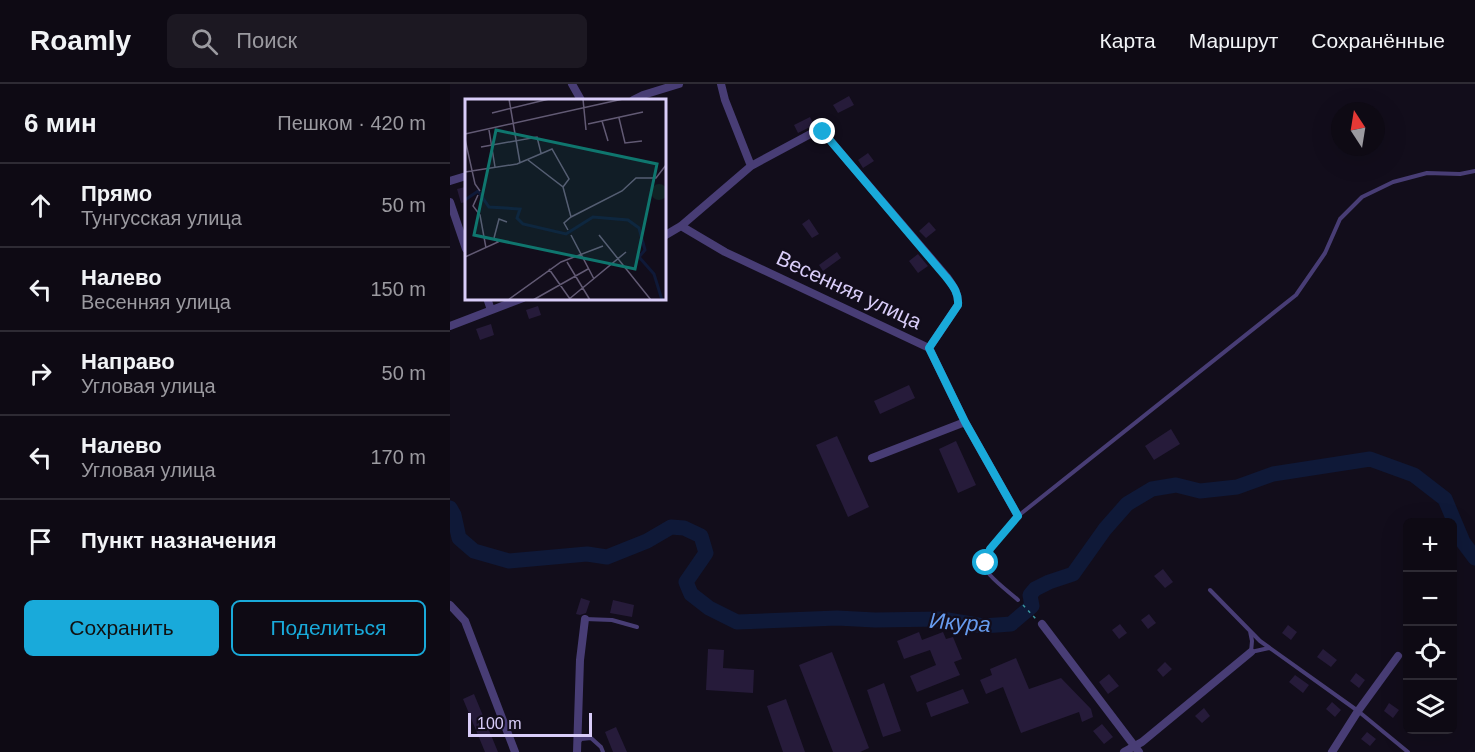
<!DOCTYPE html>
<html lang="ru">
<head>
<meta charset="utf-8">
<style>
  :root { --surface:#0e0a14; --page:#1c1822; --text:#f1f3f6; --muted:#9b9aa0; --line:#2e2b34; --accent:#19aada }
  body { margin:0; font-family:Arial,sans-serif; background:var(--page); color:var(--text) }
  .controls { position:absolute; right:18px; bottom:18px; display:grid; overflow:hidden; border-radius:9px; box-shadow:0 6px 24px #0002 }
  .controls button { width:54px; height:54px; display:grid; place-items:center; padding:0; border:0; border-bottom:2px solid var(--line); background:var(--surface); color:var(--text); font:30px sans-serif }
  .compass { position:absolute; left:881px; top:18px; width:54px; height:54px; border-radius:50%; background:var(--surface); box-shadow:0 6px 24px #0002; rotate:348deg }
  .scale { position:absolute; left:18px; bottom:15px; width:124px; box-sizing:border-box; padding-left:6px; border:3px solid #d9cdf9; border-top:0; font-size:16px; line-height:21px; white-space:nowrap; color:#d9cdf9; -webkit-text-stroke:4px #120d1b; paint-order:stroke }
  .stop { position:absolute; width:18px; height:18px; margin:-14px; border:4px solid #19aada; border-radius:50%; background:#fff }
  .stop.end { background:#19aada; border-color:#fff; box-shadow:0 2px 6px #0008 }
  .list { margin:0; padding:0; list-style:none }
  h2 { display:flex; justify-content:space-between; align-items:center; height:78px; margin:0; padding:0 24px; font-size:26px }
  h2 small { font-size:20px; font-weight:400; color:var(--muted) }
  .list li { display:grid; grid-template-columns:39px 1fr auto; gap:18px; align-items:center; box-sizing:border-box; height:84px; padding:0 24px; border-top:2px solid var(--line) }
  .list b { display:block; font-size:22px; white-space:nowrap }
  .list p { margin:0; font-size:20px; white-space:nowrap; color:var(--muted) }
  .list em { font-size:20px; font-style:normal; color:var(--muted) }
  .actions { display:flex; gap:12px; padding:18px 24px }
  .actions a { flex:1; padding:14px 0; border:2px solid var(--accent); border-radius:9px; text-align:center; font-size:21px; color:var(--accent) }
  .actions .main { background:var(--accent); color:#111 }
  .icon { flex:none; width:33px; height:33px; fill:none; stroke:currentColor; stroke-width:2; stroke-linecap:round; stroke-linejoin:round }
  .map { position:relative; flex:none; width:1025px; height:668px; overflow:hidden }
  header { display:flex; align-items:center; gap:36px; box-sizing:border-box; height:84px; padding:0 30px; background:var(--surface); border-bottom:2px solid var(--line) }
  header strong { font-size:28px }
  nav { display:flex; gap:33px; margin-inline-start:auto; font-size:21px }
  .search { width:420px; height:54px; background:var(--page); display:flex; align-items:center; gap:15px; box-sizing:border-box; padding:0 21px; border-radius:9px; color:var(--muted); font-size:22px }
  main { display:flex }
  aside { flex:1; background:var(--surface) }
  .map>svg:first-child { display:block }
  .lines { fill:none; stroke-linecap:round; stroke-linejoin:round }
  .river { stroke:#0f1938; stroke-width:15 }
  .building { fill:#261b3a }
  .path { stroke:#3a98a1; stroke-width:1.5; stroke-dasharray:3 4.5; stroke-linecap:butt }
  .service { stroke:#483d75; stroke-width:4 }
  .minor { stroke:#483d75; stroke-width:8 }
  .route { stroke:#19aada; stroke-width:8 }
  .labels { text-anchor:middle; stroke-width:4.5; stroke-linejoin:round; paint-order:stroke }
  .street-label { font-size:21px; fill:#d9cdf9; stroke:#120d1b }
  .water-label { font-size:22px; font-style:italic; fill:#679bee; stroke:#120d1b }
  .inset-river { fill:none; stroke:#0f1938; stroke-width:3 }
  .inset-road { fill:none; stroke:#625a74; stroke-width:1.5 }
  .view { fill:#0f766e; fill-opacity:0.15; stroke:#0f766e; stroke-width:3 }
  .inset-edge { fill:none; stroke:#d9cdf9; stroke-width:3 }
</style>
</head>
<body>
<header>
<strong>Roamly</strong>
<div class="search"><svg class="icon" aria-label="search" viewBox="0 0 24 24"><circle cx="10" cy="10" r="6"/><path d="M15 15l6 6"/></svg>Поиск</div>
<nav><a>Карта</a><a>Маршрут</a><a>Сохранённые</a></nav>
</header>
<main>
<aside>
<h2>6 мин<small>Пешком · 420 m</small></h2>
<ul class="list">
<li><svg class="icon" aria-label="ahead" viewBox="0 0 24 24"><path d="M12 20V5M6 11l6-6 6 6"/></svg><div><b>Прямо</b><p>Тунгусская улица</p></div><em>50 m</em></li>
<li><svg class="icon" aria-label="left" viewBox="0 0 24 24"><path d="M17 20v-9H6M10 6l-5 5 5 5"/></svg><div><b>Налево</b><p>Весенняя улица</p></div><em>150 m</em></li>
<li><svg class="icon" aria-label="right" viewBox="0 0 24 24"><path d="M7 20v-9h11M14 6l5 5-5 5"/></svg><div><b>Направо</b><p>Угловая улица</p></div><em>50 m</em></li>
<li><svg class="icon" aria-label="left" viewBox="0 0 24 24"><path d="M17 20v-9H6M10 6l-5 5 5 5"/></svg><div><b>Налево</b><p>Угловая улица</p></div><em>170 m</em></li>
<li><svg class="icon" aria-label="arrive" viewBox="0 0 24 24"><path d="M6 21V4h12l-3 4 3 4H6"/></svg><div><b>Пункт назначения</b></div></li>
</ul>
<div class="actions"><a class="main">Сохранить</a><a>Поделиться</a></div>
</aside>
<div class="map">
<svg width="1025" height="668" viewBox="0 0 1025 668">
  <rect width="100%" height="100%" fill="#120d1b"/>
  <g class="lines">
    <path class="river" d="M 0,424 L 4,431 L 9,454 L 24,467 L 59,477 L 137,470 L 157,473 L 197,457 L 221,443 L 234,444 L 251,452 L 256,469 L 236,498 L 241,510 L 259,524 L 287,538 L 387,534 L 425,536 L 492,535 L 533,542 L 561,540 L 582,522 L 580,511 L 585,505 L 599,498 L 623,490 L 655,445 L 677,420 L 702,405 L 726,401 L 750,407 L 787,403 L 823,390 L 920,375 L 964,391 L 995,415 L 1013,458 L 1025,474"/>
  </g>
  <path class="building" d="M 399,12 L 404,21 L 388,29 L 383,21 Z
    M 360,33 L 364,41 L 348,49 L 344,41 Z
    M 418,69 L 424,77 L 413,84 L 408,76 Z
    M 15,103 L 16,118 L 11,119 L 7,105 Z
    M 359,135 L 369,150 L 362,154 L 352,140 Z
    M 479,138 L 486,146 L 476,154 L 469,147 Z
    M 387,168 L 391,174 L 373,187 L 369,181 Z
    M 468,170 L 478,182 L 468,189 L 459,177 Z
    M 88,222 L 91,231 L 79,235 L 76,226 Z
    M 41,240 L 44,251 L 30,256 L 26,245 Z
    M 459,301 L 465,314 L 430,330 L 424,317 Z
    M 721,345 L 730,360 L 704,376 L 695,362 Z
    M 387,352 L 419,423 L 398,433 L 366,361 Z
    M 506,357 L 526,401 L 508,409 L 489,365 Z
    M 713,485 L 723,498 L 715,504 L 704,492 Z
    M 131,514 L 140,517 L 136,529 L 130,531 L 126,530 Z
    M 163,516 L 184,521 L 182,533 L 160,529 Z
    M 699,530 L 706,539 L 698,545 L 691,536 Z
    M 670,540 L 677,549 L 669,555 L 662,546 Z
    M 838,541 L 847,548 L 841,556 L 832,549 Z
    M 469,548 L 472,556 L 493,548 L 496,555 L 503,553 L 512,575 L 504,578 L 510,591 L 467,608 L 460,592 L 486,581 L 480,566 L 454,575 L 447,557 Z
    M 258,565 L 274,566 L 273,584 L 304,586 L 303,609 L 256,606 Z
    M 873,565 L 887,576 L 881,583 L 867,573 Z
    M 382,568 L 419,664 L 410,668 L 383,668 L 349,581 Z
    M 566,574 L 579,605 L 611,594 L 641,625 L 643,633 L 632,638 L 629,628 L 571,649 L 553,603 L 536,610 L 530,596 L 542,591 L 540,585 Z
    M 715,578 L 722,585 L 713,593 L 707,586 Z
    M 906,589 L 915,596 L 909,604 L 900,597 Z
    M 659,590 L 669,602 L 658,610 L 649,598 Z
    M 845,591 L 859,601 L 853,609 L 839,598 Z
    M 434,599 L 451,647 L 433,653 L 417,606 Z
    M 513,605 L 519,619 L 481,633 L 476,619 Z
    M 24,610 L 48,668 L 35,668 L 13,615 Z
    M 336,615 L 355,668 L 333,668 L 317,622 Z
    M 882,618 L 891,626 L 885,633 L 876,625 Z
    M 939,619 L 949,626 L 943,634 L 934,627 Z
    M 754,624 L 760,632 L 752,639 L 745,632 Z
    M 652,640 L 663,653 L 654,660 L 643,647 Z
    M 166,643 L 177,668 L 163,668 L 155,648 Z
    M 917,648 L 926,655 L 920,662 L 911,655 Z"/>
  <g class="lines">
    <path class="path" d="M 573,521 L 586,535"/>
    <path class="service" d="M 760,506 L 810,557 L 908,627 L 958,668
      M 568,516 C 559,508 548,500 540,491 C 525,472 557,446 568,432 L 846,211 L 875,169 L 890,135 L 912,113 L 943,98 L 977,89 L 1010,90 L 1025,87
      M 135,535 L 162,536 L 187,543
      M 800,547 L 802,557 L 801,568 L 819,564
      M 129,658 L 131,655 L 141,654 L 151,663 L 153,668"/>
    <path class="minor" d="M 122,0 L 131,16
      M 271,0 L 275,16 L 301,82
      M 183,16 L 193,11 L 229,0
      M 0,97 L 16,92
      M 0,118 L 16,165
      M 231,142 L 275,168 L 479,264 L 515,338 L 568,432
      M 214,152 L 231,142 L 301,82 L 366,47 L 373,48 L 497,193 C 503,202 509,209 508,221 L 479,264
      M 37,214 L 41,226
      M 0,242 L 73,214
      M 422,374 L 515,338
      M 0,521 L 15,537 L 65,668
      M 592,540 L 689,668
      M 127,668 L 130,576 L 135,535
      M 674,668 L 692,658 L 801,568
      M 882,668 L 908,627 L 948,572"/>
  </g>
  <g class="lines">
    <path class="route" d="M 373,48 L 496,193 C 503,202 509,209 508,221 L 479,264 L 515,338 L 568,432 L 540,465 L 536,479"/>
  </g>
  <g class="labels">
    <g class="street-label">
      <text transform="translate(399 206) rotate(25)" y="7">Весенняя улица</text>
    </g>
    <g class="water-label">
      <text transform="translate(510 538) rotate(4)" y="8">Икура</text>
    </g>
  </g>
  <g transform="translate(15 15)">
    <rect width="201" height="201" fill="#120d1b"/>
    <path d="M186 93a8 8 0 1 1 16 0a8 8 0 1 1-16 0Z" fill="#112224"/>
    <path class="inset-river" d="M 0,101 L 13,92 L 24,108 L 55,110 L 52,119 L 58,125 L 101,135 L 128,118 L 163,121 L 174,129 L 180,151 L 174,158 L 189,175 L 197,201"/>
    <path class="inset-road" d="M 44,0 L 55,64M 118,0 L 121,31M 27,14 L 84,0M 154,19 L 160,44 L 177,42M 137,22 L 143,42M 123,25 L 178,13M 24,31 L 30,68M 0,35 L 158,0M 0,40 L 10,85 L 15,92M 16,48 L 72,38 L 76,54M 63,61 L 98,88 L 106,118M 0,73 L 52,65 L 87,50 L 104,80 L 98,88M 13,96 L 8,107 L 15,116 L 21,149M 103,131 L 99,124 L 106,118 L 157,92 L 171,79 L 191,79 L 201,66M 106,136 L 129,180M 134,136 L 186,201M 29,139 L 34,120 L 42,123M 0,158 L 33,143 L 29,139M 102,163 L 125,201M 84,170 L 105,200M 43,201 L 96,163 L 138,147M 68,201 L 123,170M 103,201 L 161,153"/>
    <path class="view" d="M 31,31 L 192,65 L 170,170 L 9,136 Z"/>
    <rect width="201" height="201" class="inset-edge"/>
  </g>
</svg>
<div class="controls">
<button>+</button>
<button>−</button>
<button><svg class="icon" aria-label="locate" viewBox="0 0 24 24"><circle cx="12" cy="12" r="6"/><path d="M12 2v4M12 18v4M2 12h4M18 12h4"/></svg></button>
<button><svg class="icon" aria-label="layers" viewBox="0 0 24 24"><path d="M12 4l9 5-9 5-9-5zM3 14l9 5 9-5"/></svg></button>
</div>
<svg class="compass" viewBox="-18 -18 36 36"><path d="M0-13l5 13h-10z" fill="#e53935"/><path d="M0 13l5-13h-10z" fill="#9b9aa0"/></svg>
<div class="scale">100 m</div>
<div class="stop" style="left:536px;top:479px"></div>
<div class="stop end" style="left:373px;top:48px"></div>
</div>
</main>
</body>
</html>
